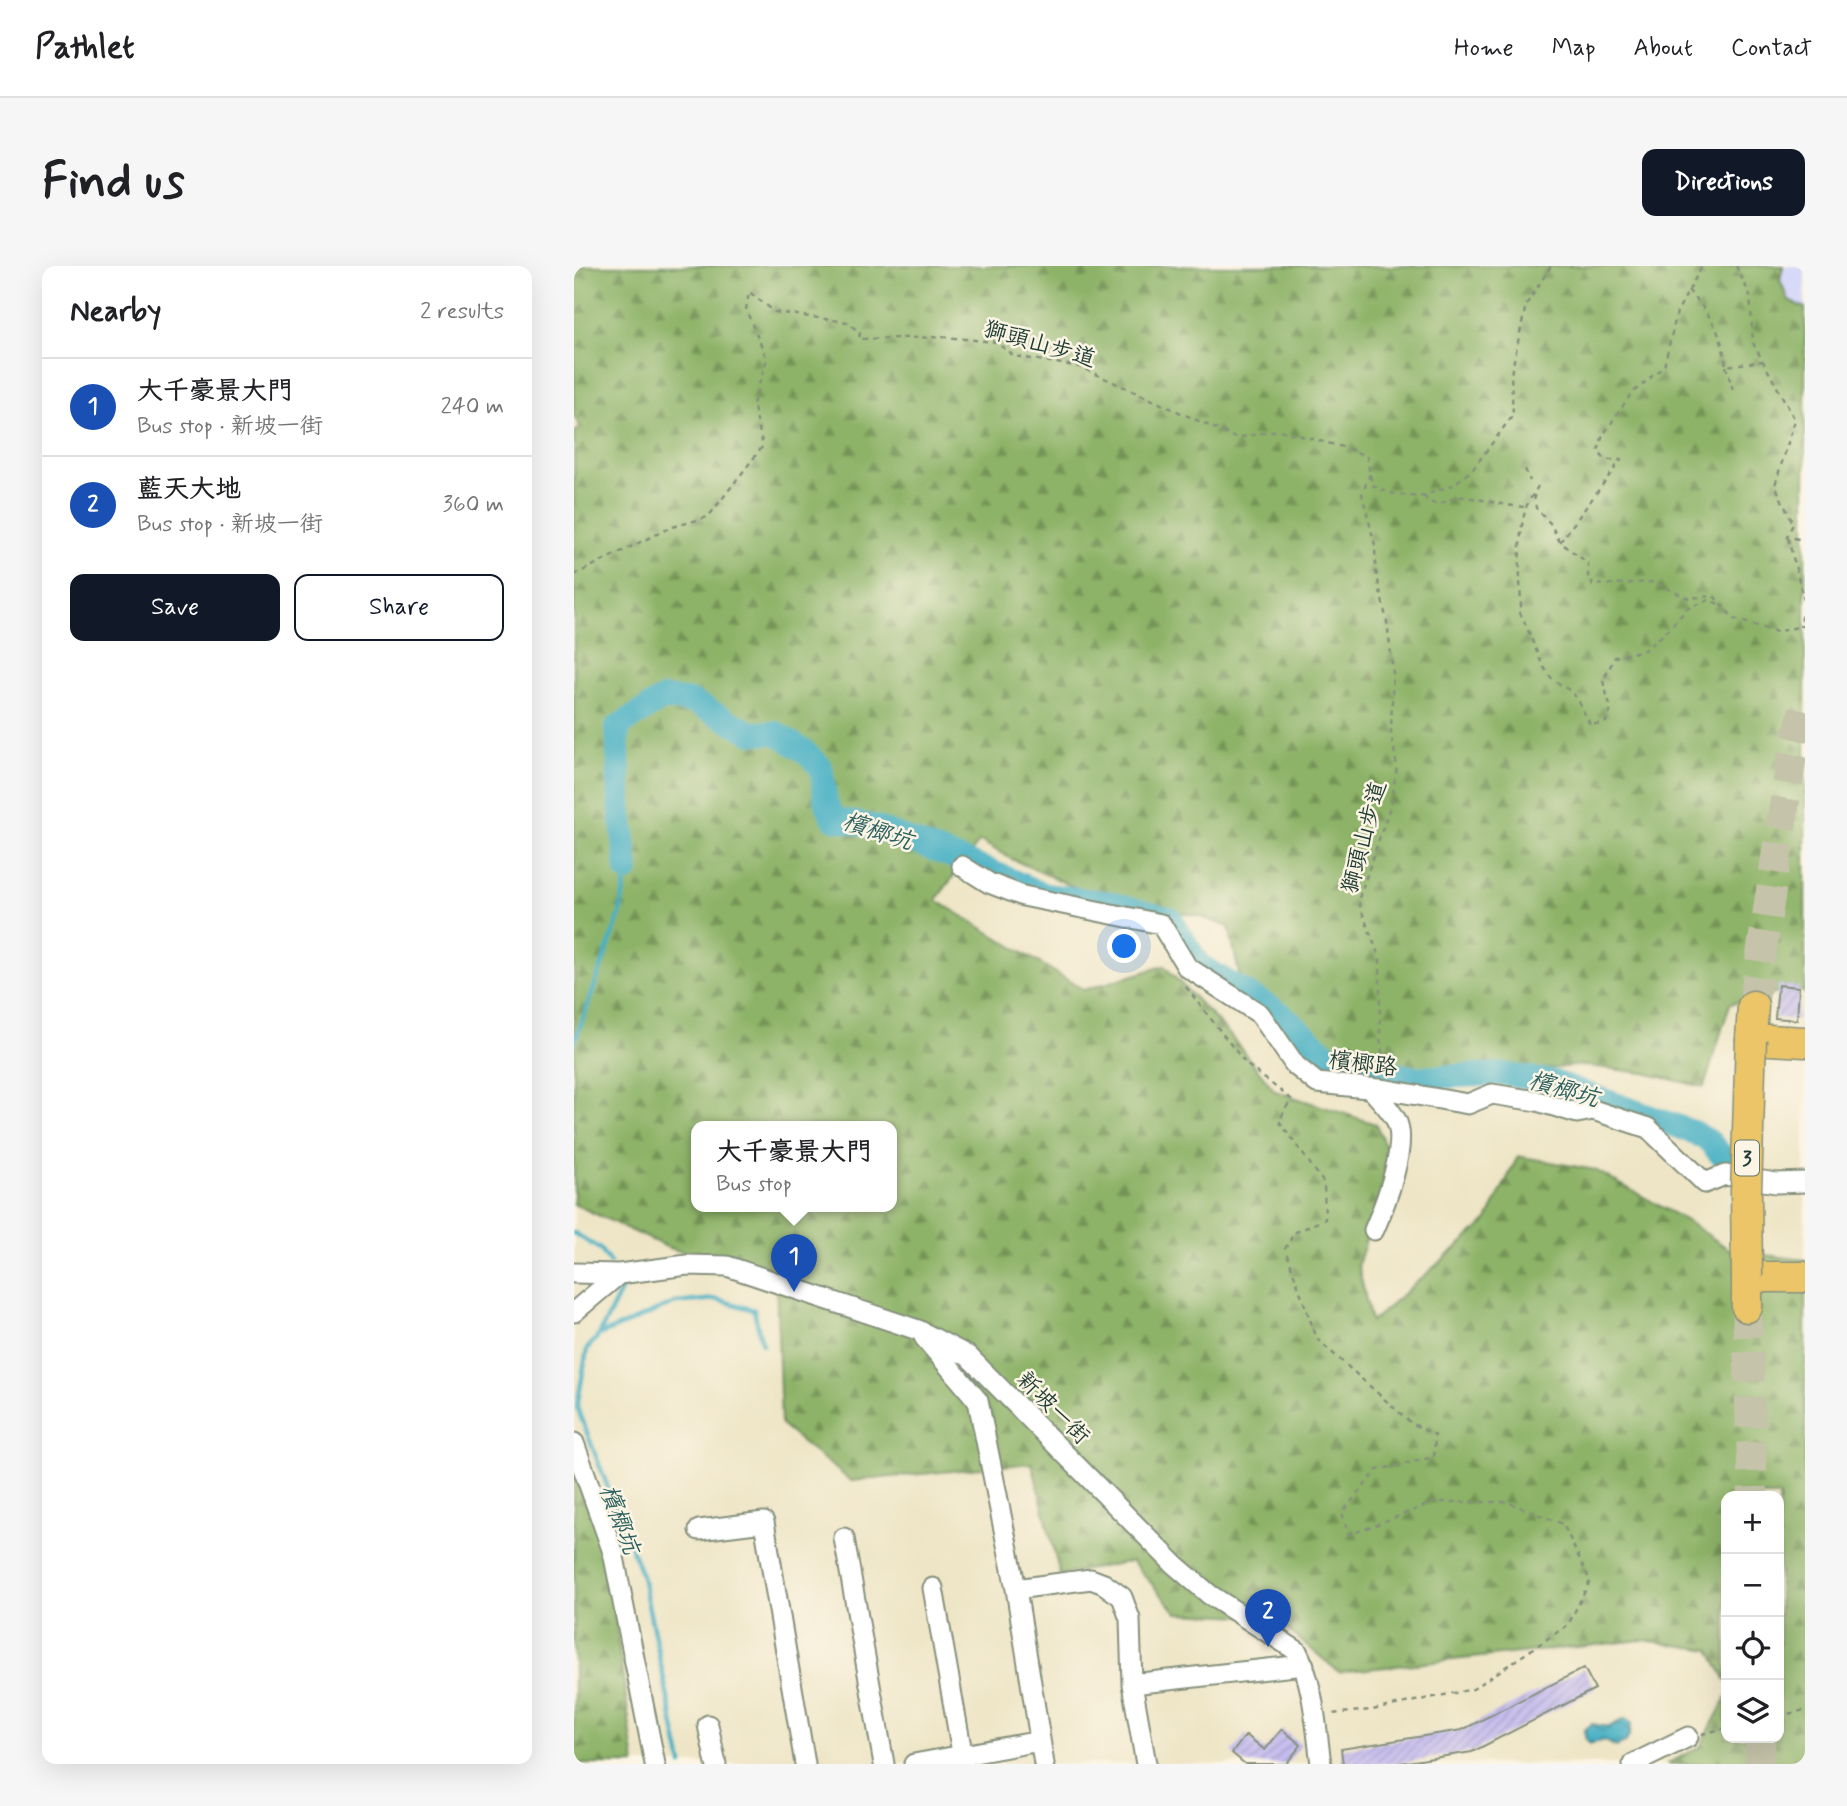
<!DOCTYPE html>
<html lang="en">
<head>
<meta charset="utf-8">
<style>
  :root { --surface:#fff; --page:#f6f6f6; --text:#202124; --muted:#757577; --line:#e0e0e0; --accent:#111827 }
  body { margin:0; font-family:Mynerve,"LXGW WenKai TC",sans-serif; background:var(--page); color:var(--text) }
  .controls { position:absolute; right:21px; bottom:21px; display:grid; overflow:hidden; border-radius:14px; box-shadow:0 7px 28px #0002 }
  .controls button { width:63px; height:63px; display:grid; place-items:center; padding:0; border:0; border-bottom:2px solid var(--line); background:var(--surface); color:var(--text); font:35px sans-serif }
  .you { position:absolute; left:551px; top:681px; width:24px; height:24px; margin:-18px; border:5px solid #fff; border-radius:50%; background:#1a73e8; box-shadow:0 0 0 10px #1a73e833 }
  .badge { display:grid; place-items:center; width:46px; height:46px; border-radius:50%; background:var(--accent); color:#fff; font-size:23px; font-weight:700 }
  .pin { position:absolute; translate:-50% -58px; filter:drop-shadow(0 2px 4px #0008) }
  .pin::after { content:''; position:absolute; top:37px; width:24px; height:21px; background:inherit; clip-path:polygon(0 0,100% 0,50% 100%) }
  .popup { position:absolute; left:117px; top:855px; width:206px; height:91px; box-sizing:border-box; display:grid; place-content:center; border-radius:14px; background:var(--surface); filter:drop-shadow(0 2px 5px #0005); font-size:23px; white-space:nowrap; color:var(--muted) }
  .popup b { font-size:26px; color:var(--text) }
  .popup::after { content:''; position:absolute; left:50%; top:100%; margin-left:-14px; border:14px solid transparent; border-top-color:var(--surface) }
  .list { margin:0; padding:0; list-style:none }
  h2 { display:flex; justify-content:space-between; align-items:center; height:91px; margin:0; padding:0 28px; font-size:30px }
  h2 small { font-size:23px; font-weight:400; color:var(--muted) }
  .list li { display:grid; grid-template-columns:46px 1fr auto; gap:21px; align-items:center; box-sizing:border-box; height:98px; padding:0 28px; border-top:2px solid var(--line) }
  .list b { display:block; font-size:26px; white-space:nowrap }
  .list p { margin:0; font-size:23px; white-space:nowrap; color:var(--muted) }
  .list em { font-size:23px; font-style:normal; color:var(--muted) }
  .actions { display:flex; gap:14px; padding:21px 28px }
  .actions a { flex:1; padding:16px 0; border:2px solid var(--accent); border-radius:14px; text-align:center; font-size:24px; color:var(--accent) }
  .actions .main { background:var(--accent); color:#fff }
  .icon { flex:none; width:38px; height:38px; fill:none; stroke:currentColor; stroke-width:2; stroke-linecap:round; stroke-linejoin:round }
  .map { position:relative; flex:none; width:1231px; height:1498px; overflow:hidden; border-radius:14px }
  header { display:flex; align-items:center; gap:42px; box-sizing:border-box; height:98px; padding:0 35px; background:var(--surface); border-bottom:2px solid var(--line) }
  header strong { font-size:33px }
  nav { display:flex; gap:38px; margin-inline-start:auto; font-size:24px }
  .intro { display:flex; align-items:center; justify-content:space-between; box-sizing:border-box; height:168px; padding:0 42px }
  h1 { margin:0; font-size:49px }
  .button { padding:18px 32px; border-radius:14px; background:var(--accent); color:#fff; font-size:24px; font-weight:700 }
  main { display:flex; gap:42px; padding:0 42px }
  aside { flex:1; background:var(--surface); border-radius:14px; box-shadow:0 7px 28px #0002 }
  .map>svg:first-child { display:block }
  .built { fill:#d5d8f9 }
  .forest { fill:url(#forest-firs); stroke:#56784e; stroke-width:2; fill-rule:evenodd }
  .water { fill:url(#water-waves); stroke:#32767c; stroke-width:2 }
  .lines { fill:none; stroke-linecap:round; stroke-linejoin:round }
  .stream { stroke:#46b0c4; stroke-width:4.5 }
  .river { stroke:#46b0c4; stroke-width:24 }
  .building { fill:url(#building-hatch) }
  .highway-tunnel { stroke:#c5c3a9; stroke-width:30; stroke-dasharray:30 15; stroke-linecap:butt }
  .minor-casing { stroke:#86917d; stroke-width:23 }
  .highway-casing { stroke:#86917d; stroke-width:33 }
  .path { stroke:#86917d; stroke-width:2.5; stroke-dasharray:5 5; stroke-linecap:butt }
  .minor { stroke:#fff; stroke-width:19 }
  .highway { stroke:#ecc569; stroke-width:30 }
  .highway-bridge-casing { stroke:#86917d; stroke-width:33; stroke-linecap:butt }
  .highway-bridge { stroke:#ecc569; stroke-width:30 }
  .labels { text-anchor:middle; stroke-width:5; stroke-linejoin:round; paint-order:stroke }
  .shield { fill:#fcf5e5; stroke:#617469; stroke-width:2 }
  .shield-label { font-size:21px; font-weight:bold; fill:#1f3d34 }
  .street-label { font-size:23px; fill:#1f3d34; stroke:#fcf5e5 }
  .water-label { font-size:24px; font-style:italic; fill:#2b605f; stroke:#fcf5e5 }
</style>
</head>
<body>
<header>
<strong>Pathlet</strong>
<nav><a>Home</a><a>Map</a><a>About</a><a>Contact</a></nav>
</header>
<div class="intro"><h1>Find us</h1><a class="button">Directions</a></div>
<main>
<aside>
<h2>Nearby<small>2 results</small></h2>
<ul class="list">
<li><span class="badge" style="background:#1a4fb4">1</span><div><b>大千豪景大門</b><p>Bus stop · 新坡一街</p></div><em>240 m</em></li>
<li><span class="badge" style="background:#1a4fb4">2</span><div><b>藍天大地</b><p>Bus stop · 新坡一街</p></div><em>360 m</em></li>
</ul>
<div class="actions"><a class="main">Save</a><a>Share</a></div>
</aside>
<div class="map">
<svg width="1231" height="1498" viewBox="0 0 1231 1498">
  <defs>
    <pattern id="forest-firs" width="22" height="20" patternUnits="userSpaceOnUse" patternTransform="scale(1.75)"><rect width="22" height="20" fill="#8db368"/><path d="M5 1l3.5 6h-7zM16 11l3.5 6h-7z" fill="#739356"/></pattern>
    <pattern id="water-waves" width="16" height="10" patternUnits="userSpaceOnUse" patternTransform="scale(1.75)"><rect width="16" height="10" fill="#46b0c4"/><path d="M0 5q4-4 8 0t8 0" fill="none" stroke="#3a90a0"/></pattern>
    <pattern id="building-hatch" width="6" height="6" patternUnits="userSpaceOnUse" patternTransform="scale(1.75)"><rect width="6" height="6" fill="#bfb6f0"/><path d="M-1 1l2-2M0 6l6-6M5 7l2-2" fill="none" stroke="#9b95c3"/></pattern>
  </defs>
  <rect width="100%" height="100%" fill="#fcf5e5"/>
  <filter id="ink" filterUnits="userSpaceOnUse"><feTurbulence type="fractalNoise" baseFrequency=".0143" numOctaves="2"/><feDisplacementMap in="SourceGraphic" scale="14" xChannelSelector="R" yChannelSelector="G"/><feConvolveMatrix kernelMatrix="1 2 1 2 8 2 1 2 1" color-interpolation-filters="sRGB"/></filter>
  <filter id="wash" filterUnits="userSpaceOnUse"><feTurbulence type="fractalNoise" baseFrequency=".00686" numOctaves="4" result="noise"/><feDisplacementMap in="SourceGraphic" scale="28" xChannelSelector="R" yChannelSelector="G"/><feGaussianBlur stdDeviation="1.57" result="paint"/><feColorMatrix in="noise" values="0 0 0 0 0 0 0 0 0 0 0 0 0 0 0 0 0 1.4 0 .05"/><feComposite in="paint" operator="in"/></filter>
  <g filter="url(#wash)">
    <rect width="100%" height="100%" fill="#eee5c6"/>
    <path class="built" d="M 1209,0 L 1231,0 L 1231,42 L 1215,35 L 1206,14 Z"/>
    <path class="forest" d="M 0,0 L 1209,0 L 1206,14 L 1215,35 L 1231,42 L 1231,727 L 1220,722 L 1156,738 L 1130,821 L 1070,807 L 1006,799 L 928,809 L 783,809 L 667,717 L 655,661 L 625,650 L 518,629 L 438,593 L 406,575 L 362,634 L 510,724 L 590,700 L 655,768 L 701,825 L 802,858 L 817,894 L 784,999 L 797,1056 L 912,956 L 944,890 L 1021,904 L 1113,955 L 1158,985 L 1231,994 L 1231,1498 L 1093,1498 L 1126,1481 L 1152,1432 L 1152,1472 L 1205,1472 L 1205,1230 L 1152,1230 L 1152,1415 L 1136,1384 L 1069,1374 L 765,1406 L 698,1351 L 603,1347 L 558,1295 L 486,1309 L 458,1197 L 277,1215 L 207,1159 L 202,1011 L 95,982 L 0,938 L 0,167 L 7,161 L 0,151 ZM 122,860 L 318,860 L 318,940 L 122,940 Z
      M 0,1185 L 33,1258 L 44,1374 L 61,1498 L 0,1498 Z"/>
    <path class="water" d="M 1051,1453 L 1057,1457 L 1056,1468 L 1051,1477 L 1042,1481 L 1030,1474 L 1016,1478 L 1012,1475 L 1010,1464 L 1018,1458 L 1035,1461 Z"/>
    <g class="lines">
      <path class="stream" d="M 0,778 L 46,648 L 53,604
        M 0,967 L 26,983 L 36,997
        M 50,1019 L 25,1069 L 13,1083 L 3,1141 L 68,1310 L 108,1498
        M 25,1069 L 101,1037 L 142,1033 L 180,1044 L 188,1078"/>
      <path class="river" d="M 53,604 L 46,537 L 43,461 L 90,432 L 119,436 L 178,467 L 202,467 L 230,485 L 247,501 L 252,537 L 260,553 L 298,560 L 416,605 L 471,629 L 536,637 L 597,653 L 625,699 L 706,747 L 756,790 L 804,803
        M 816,807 L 843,812 L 929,808 L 980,816 L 1119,866 L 1135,875 L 1150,892"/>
    </g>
    <g id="blocks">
      <path class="building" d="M 1204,719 L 1225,721 L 1223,754 L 1201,752 Z
        M 1010,1402 L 1021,1423 L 898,1486 L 820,1498 L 769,1498 L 767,1483 L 888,1464 Z
        M 708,1463 L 727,1479 L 712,1498 L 671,1498 L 658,1487 L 672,1469 L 691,1484 Z"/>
    </g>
  </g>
  <g filter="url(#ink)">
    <use href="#blocks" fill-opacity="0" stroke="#86917d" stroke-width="2"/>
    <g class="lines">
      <path class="highway-tunnel" d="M 1179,740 L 1217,496 L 1231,439
        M 1173,1041 L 1179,1230
        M 1186,1472 L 1186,1498"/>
      <g class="minor-casing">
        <path id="minor" d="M 388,600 L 415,617 L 449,630 L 587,658 L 613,701 L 686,748 L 721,799 L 743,817 L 814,824 L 894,838 L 918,828 L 963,835 L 1003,847 L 1019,844 L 1074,862 L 1131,917 L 1151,909 L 1202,917 L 1231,916
          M 798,824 C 806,833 816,843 822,854 C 835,878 810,941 800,964
          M 0,1007 L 45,1008 L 113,999 L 153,1000 L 344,1064 L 394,1090 L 601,1299 L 636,1329 L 723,1385 C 740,1419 742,1461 747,1498
          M 0,1046 L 45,1008
          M 350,1071 L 404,1135 L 442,1323 L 470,1498
          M 0,1177 L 39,1286 L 81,1498
          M 125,1264 L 190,1256 L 231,1498
          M 270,1272 L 310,1498
          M 359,1322 L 390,1498
          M 442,1323 L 517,1313 L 530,1318 L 548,1331 L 556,1353 L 558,1418 L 572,1498
          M 558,1418 L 730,1399
          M 134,1459 L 142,1498
          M 340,1498 L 466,1475
          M 1059,1498 L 1114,1471"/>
      </g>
      <g class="highway-casing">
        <path id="highway" d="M 1179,740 L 1177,773 L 1231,776
          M 1173,1041 L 1173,1011 L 1231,1011"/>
      </g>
      <path class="path" d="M 1162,0 L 1176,29 L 1179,77 L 1221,154 L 1201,219 L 1219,258 L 1213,271 L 1231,274
        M 1114,24 C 1136,49 1148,65 1152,100 L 1189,95
        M 1152,100 L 1159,124
        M 951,203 L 956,215
        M 796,208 L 788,228 L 801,279 L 802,306 L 813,356 L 819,405 L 817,465 L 823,501 L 817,538 L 784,635 L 806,693 L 806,773 L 812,808
        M 964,220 C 960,228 953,236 951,245 C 943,276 946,308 947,340 L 945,345 C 956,365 961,386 972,405 C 978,416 993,420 1001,430 C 1008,439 1010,450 1017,459 L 1032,456 L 1037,443 L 1029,415 L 1041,391 L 1070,384 L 1090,368 L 1114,342 L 1135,334 L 1150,340
        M 960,229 L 962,242 L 976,257 L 986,276 L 1014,297 L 1014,310 L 1018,313 L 1018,319 L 1080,316 L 1114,332 L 1140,330 L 1160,353 L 1203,366 L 1231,359
        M 850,230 L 854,236 C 873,241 877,229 891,231 C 912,234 931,240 952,241
        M 1214,272 L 1231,338 L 1226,361
        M 986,276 L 1047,194 L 1031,194 L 1024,185 L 1029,169 L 1057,128 L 1090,100 L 1103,46 L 1128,0
        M 0,309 L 95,262 L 134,251 L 189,180 L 179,138 L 193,93 L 172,44 L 175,26 L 201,46 L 273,56 L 286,67 L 285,73 L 370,71 L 422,76 L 440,90 L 506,101 L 662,172 L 705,164 L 776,183 L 793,191 L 798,219 L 815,227 L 845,231 L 879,219 L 899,203 L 939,149 L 937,108 L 952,39 L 977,0
        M 612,721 L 672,798 L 717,833 L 705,855 L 750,917 L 751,953 L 720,967 L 711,983 L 743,1073 L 837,1157 L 861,1169 L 860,1191 L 803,1204 L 768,1247 L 775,1269 L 861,1236 L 933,1236 L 989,1258 L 1016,1315 L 994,1359 L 899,1423 L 798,1444 L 758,1448
        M 1205,1450 L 1231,1444
        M 1128,1468 L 1152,1462"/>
      <use href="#minor" class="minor"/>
      <use href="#highway" class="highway"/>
      <g class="highway-bridge-casing">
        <path id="highway-bridge" d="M 1173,1011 L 1172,925 L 1177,773"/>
      </g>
      <use href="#highway-bridge" class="highway-bridge"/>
    </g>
  </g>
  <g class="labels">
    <rect class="shield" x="1161" y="874.5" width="24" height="35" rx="5"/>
    <g class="shield-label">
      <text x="1173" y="899">3</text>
    </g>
    <g class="street-label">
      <text transform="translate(466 77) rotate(16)" y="8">獅頭山步道</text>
      <text transform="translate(789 571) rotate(-75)" y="8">獅頭山步道</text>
      <text transform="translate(789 797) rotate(7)" y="8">檳榔路</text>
      <text transform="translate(480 1141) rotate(45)" y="8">新坡一街</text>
    </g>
    <g class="water-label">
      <text transform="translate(304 565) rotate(18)" y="8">檳榔坑</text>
      <text transform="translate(990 823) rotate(16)" y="8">檳榔坑</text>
      <text transform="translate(46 1253) rotate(69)" y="8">檳榔坑</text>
    </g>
  </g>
</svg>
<div class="controls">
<button>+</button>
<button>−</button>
<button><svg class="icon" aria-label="locate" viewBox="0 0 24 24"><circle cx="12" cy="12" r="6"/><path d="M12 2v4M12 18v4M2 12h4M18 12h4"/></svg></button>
<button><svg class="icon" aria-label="layers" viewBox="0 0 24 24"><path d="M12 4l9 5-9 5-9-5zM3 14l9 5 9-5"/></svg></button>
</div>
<div class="you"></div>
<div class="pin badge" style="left:220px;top:1026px;background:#1a4fb4">1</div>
<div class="popup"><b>大千豪景大門</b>Bus stop</div>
<div class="pin badge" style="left:694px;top:1381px;background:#1a4fb4">2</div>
</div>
</main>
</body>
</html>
